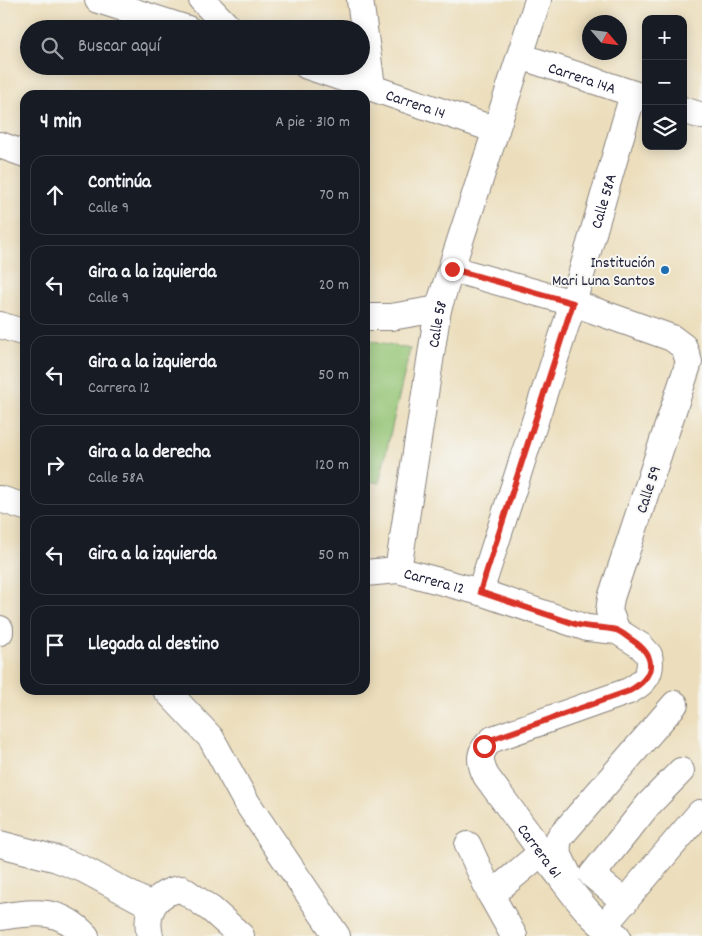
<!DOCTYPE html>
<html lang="es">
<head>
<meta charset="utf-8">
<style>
  :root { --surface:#171b24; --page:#242831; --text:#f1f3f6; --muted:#9ea1a6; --line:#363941 }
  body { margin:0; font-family:Dekko,sans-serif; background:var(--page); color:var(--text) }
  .controls { position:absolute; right:15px; top:15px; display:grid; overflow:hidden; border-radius:10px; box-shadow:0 2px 12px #0003 }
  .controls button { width:45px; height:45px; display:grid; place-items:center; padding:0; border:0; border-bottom:1px solid var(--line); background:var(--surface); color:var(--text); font:25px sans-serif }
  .compass { position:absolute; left:582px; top:15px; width:45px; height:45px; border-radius:50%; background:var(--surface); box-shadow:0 2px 12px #0003; rotate:118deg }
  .stop { position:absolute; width:15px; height:15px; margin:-11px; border:4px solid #d93025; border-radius:50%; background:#fff }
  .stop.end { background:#d93025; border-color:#fff; box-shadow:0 1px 5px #0008 }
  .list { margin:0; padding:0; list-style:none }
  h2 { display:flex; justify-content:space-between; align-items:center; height:65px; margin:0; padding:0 20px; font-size:21px }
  h2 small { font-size:16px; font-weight:400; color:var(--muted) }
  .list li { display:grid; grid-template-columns:32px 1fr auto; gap:15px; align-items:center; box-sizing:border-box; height:80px; margin:0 10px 10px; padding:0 10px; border:1px solid var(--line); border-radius:15px }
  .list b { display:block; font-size:19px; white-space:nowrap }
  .list p { margin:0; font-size:16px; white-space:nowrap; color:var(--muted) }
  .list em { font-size:16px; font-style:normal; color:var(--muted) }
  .icon { flex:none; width:28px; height:28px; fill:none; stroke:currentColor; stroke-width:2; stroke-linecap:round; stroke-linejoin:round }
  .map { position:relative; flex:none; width:702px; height:936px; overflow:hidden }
  .search { position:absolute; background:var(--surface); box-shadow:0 2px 12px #0003; left:20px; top:20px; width:350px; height:55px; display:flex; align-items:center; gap:12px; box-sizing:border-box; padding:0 18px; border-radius:28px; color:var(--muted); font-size:19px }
  .panel { position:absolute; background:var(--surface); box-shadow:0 2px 12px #0003; left:20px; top:90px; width:350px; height:605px; border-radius:15px }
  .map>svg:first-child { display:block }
  .green { fill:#94c474; stroke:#5b7358 }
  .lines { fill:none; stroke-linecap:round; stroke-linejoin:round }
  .minor-casing { stroke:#87807c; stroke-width:28 }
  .minor { stroke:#fff; stroke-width:26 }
  .route { stroke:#d93025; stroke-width:6 }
  .poi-dot { fill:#1f6fb2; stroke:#f6f6f2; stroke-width:2 }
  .labels { text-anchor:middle; stroke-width:4; stroke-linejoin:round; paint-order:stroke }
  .street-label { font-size:16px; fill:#22223b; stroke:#f6f6f2 }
  .poi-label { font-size:16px; fill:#22223b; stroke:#f6f6f2; text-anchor:end }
</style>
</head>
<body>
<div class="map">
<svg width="702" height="936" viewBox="0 0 702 936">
  <rect width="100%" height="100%" fill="#f6f6f2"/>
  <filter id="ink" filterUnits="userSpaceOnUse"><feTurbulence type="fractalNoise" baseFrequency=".02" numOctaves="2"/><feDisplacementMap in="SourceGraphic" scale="10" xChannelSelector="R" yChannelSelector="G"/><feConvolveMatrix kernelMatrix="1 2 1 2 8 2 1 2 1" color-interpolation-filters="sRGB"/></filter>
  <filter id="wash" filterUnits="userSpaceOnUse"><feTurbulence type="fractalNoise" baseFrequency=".0096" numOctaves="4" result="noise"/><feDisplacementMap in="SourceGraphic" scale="20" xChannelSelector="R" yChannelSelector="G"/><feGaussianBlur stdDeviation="1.12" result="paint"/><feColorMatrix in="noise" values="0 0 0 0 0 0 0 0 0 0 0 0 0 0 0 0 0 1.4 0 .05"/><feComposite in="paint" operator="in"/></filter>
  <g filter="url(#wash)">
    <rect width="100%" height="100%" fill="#ecdebc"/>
    <path class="green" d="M 365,339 L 410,349 L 379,483 L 365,480 Z"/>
  </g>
  <g filter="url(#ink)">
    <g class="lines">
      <g class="minor-casing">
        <g id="minor">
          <path d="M 98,0 L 188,29"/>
          <path d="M 202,0 L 230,29"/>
          <path d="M 360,0 L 372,86"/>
          <path id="s1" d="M 520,56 L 646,98"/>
          <path id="s2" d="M 307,66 L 496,130"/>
          <path d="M 683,110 L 702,116"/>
          <path d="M 0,145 L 25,154"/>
          <path d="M 452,269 L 573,303 L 672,338 L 684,347 L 689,362 L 611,598 L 609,611 L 617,631"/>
          <path d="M 365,317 L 391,317 L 438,309"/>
          <path d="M 0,325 L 25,333"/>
          <path d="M 0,499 L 25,507"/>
          <path id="s3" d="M 398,570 L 438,309 L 538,0"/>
          <path id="s4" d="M 365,573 L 398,570 L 480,592 L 587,628 L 617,631 L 641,646 L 649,655 C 653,674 644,683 629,691 L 493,739 C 479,750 478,760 486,776 C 508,806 530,836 552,866 C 572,891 589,919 617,936"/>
          <path id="s5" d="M 480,592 L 573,303 L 633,94"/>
          <path d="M 0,629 L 0,632"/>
          <path d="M 166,690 L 211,738 L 245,800 L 337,936"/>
          <path d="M 0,844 L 57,859 L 83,869 L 152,906"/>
          <path d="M 468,845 L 491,895 L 542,852"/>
          <path d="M 568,874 L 557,851 L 559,838 L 675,704"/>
          <path d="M 491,895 L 514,936"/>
          <path d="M 625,902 L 592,875 L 648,805 L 681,771"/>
          <path d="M 613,915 L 700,813"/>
          <path d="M 0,917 C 35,912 59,907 86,936"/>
          <path d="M 150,936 C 144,912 156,891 182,889 L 212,910 L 241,936"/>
        </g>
      </g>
      <use href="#minor" class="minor"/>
    </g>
  </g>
  <g class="lines" filter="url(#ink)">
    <path class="route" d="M 452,269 L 573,303 L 480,592 C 512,603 543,613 575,624 C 588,628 602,627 616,630 C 622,632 627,637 632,640 C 658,657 655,677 629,691 L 493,739 L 484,746"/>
  </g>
  <circle class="poi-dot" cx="665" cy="270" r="5"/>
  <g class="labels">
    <g class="street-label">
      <text dy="6" stroke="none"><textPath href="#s1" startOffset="66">Carrera 14A</textPath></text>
      <text dy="6" stroke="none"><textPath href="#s2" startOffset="115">Carrera 14</textPath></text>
      <text dy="6" stroke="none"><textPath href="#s5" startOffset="410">Calle 58A</textPath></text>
      <text dy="6" stroke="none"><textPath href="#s3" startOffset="249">Calle 58</textPath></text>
      <text transform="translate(647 489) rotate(-72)" y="6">Calle 59</text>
      <text dy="6" stroke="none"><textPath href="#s4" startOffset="71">Carrera 12</textPath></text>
      <text dy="6" stroke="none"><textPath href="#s4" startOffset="625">Carrera 61</textPath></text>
    </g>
    <g class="poi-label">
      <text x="655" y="267">Institución<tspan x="655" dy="18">Mari Luna Santos</tspan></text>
    </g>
  </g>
</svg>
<div class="controls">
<button>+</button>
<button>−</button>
<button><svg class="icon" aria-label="layers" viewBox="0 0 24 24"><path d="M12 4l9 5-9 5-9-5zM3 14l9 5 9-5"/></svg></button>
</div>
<svg class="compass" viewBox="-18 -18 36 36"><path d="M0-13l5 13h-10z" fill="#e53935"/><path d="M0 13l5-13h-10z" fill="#9ea1a6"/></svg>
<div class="stop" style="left:484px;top:746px"></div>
<div class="stop end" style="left:452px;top:269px"></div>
<div class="search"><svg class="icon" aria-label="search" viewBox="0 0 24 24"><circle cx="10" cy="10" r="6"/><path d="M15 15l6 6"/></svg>Buscar aquí</div>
<section class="panel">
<h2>4 min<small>A pie · 310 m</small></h2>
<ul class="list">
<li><svg class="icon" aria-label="ahead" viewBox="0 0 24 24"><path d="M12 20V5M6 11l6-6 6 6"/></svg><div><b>Continúa</b><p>Calle 9</p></div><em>70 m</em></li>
<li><svg class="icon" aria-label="left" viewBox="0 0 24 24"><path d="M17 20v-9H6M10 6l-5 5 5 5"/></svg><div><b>Gira a la izquierda</b><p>Calle 9</p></div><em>20 m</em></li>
<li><svg class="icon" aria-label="left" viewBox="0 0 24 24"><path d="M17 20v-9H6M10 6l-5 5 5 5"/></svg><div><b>Gira a la izquierda</b><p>Carrera 12</p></div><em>50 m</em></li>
<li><svg class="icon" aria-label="right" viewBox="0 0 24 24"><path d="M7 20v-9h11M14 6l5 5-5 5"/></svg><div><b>Gira a la derecha</b><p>Calle 58A</p></div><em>120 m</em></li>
<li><svg class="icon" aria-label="left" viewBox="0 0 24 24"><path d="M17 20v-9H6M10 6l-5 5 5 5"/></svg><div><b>Gira a la izquierda</b></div><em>50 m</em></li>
<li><svg class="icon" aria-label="arrive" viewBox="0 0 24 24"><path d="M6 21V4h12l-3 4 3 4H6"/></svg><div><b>Llegada al destino</b></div></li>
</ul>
</section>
</div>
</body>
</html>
